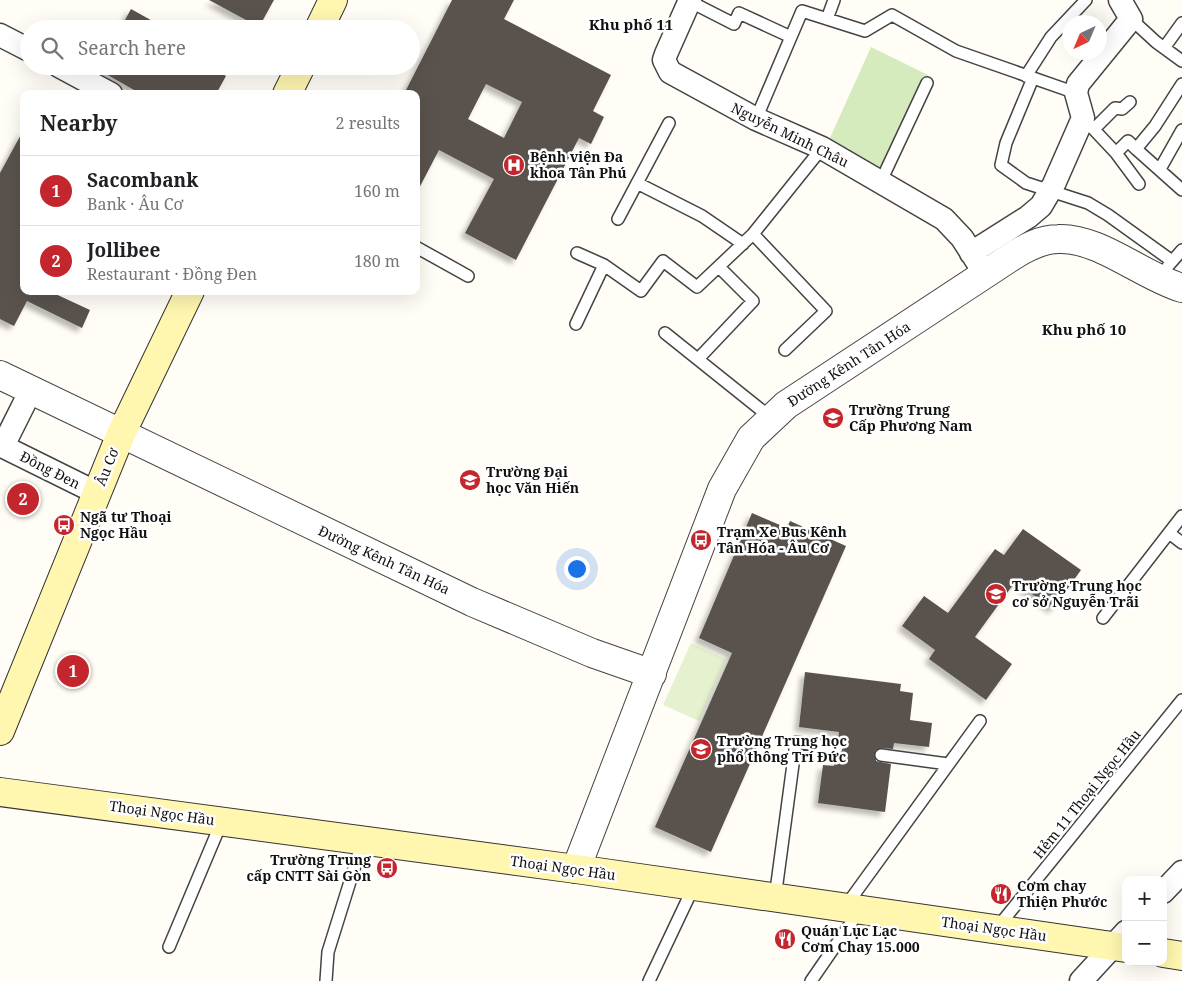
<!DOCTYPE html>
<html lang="en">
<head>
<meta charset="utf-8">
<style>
  :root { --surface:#fff; --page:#f2f2f2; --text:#202124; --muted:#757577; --line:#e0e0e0; --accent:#c4262e }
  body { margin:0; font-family:"Noto Serif",serif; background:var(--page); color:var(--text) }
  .controls { position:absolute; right:15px; bottom:15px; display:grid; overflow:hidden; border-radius:10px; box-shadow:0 5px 20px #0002 }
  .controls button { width:45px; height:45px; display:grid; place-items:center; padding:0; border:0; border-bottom:1px solid var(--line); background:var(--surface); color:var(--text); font:25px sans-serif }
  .compass { position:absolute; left:1062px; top:15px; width:45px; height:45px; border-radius:50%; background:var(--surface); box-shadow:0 5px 20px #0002; rotate:224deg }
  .you { position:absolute; left:576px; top:568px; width:18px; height:18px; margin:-12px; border:4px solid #fff; border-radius:50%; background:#1a73e8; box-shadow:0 0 0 8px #1a73e833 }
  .badge { display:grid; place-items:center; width:32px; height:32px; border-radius:50%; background:var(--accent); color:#fff; font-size:16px; font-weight:700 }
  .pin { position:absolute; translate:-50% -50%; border:2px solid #fff; box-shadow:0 1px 5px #0006 }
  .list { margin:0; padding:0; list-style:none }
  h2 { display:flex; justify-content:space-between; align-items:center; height:65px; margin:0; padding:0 20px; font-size:21px }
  h2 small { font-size:16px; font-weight:400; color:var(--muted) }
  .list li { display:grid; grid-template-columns:32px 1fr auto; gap:15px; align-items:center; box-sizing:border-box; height:70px; padding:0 20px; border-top:1px solid var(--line) }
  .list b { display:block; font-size:19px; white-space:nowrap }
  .list p { margin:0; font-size:16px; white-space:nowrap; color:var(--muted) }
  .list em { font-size:16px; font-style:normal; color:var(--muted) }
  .icon { flex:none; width:28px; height:28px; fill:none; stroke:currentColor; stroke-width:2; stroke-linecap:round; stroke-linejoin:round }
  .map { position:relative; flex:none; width:1182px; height:981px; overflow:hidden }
  .search { position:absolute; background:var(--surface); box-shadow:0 5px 20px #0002; left:20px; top:20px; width:400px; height:55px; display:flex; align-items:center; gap:12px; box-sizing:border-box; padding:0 18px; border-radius:28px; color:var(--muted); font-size:19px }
  .panel { position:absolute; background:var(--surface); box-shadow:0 5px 20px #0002; left:20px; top:90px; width:400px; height:205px; border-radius:10px }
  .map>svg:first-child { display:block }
  .green { fill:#d5ebbd }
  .pitch { fill:#e6f2cf }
  .building { fill:#5a524d; fill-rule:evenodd; filter:url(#shadow) }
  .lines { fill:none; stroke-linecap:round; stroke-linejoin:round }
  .service-casing { stroke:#444; stroke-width:14 }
  .minor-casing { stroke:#444; stroke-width:25 }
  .tertiary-casing { stroke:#444; stroke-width:30 }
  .secondary-casing { stroke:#333; stroke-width:30 }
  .service { stroke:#fff; stroke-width:11 }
  .minor { stroke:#fff; stroke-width:22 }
  .tertiary { stroke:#fff; stroke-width:28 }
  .secondary { stroke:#fff6b0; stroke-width:28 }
  .labels { text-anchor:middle; stroke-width:5; stroke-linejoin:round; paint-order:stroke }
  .street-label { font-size:14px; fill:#111; stroke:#fff }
  .poi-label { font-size:14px; font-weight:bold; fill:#111; stroke:#fff; text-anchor:start }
  .neighbourhood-label { font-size:15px; font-weight:bold; fill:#111; stroke:#fff }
</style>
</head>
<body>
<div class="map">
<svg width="1182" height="981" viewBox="0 0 1182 981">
  <defs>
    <filter id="shadow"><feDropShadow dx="-4.5" dy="4.5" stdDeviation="2.5" flood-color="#0004"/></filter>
  </defs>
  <rect width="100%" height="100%" fill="#fffdf5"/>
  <path class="green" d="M 871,47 L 928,75 L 881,170 L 829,140 Z"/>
  <path class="pitch" d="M 691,643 L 726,659 L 699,721 L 663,705 Z"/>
  <path class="building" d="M 209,0 L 274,0 L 259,27 Z
    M 452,0 L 514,0 L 504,19 L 611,75 L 593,111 L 604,117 L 591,144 L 579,138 L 516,260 L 465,233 L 494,179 L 439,150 L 416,194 L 416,94 L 404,94 ZM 486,84 L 522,102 L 504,138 L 468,119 Z
    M 131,9 L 167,29 L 120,29 Z
    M 92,66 L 208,66 L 226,76 L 216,94 L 141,94 Z
    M 24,129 L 24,291 L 49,291 L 90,310 L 82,328 L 27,301 L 14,326 L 0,319 L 0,173 Z
    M 752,513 L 787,528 L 790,521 L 846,546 L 711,852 L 655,827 L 732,653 L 699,638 Z
    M 1023,529 L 1081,570 L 1053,609 L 1015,582 L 975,637 L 1012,664 L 986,700 L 929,659 L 935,650 L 902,626 L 924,596 L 948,613 L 995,549 L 1004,555 Z
    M 805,672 L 901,684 L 900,691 L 913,693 L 910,720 L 932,723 L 929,747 L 894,743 L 893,749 L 882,748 L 875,751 L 876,761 L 891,764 L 885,812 L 818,803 L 823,765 L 834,766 L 836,755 L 843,753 L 844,749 L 842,742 L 838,741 L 839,732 L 799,727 Z"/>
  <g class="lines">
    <g class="service-casing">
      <path id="service" d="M 689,1 L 734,24 L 739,13 L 791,37
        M 827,19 L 834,0
        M 1131,19 L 1156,42 L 1182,61
        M 1164,48 L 1182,23
        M 1026,76 L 1051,37 L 1086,0
        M 1033,78 L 1006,143 L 1001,165 L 1026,183 L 1088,203 L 1108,215 L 1172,261
        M 1083,118 L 1116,153 L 1128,141 L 1136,149 L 1155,126 L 1182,84
        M 756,119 L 802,11 L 865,31 L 892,15 L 956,51 L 1076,93
        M 1094,129 L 1115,108 L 1122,109 L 1130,102
        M 1136,149 L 1182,190
        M 1116,153 L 1139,184
        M 1160,169 L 1182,130
        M 881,181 L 927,83
        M 637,183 L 702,216 L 743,244
        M 618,219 L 669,123
        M 753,234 L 826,311 L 785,350
        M 416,247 L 468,276
        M 577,253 L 604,265 L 641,291 L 663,261 L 697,287 L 753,234 L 822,148
        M 1168,266 L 1182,250
        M 576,324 L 604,265
        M 665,333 L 770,417
        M 699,358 L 753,301 L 719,267
        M 1169,533 L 1182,543
        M 1103,618 L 1182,516
        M 881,755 L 948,764
        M 775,898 L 796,742 L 837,748
        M 845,907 L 980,721
        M 997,928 L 1182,700
        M 169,947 L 222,821
        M 326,981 L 328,952 L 363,840
        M 649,981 L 694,886
        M 811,981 L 860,910"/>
    </g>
    <g class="minor-casing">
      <path id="minor" d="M 690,0 L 666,54 L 664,60 L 670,72 L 756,119 L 822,148 L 944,219 L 962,238 L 985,274
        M 0,35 L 29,50
        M 59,66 L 111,94
        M 971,253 L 1028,217 L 1041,206 L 1054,184 L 1083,118 L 1076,93 L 1078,84 L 1131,19 L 1120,0
        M 0,445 L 97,493
        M 3,446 L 31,390
        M 1163,892 L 1182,872
        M 1081,981 L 1126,932"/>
    </g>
    <g class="tertiary-casing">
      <path id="tertiary" d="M 0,375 L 472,602 L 592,653 L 652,674
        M 576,869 L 722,489 L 751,438 L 786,405 L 1011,257 C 1025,248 1041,239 1058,239 C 1099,237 1142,276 1182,288"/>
    </g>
    <g class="secondary-casing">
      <path id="secondary" d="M 319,29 L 333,0
        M 287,94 L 301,66
        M 0,731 L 121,434 L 190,291
        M 0,792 L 576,869 L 1126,948
        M 1163,953 L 1182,956"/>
    </g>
    <use href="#service" class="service"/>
    <use href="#minor" class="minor"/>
    <use href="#tertiary" class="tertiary"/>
    <use href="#secondary" class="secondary"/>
  </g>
  <defs>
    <g id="hospital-disc" transform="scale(1.125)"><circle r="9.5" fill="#c4262e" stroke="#fff"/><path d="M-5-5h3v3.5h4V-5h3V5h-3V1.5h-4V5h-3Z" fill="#fff"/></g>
    <g id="school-disc" transform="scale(1.125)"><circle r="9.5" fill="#c4262e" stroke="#fff"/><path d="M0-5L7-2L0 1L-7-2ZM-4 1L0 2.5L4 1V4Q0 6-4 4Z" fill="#fff"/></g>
    <g id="university-disc" transform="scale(1.125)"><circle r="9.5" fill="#c4262e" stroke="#fff"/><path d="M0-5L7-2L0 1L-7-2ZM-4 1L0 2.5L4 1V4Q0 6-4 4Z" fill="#fff"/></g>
    <g id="bus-disc" transform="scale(1.125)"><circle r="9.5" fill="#c4262e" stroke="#fff"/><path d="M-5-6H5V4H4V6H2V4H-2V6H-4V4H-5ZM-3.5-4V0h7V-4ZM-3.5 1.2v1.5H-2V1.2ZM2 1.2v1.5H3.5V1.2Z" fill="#fff"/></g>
    <g id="restaurant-disc" transform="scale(1.125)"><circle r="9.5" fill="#c4262e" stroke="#fff"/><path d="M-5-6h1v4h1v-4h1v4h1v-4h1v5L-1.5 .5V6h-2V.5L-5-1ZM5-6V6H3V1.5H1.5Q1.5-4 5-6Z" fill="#fff"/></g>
  </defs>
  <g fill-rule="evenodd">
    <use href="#hospital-disc" x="514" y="165"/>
    <use href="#school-disc" x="833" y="418"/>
    <use href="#university-disc" x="470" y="480"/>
    <use href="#bus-disc" x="64" y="525"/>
    <use href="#bus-disc" x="701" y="540"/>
    <use href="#school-disc" x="996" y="594"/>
    <use href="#school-disc" x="701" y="749"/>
    <use href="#bus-disc" x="387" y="868"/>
    <use href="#restaurant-disc" x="1001" y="894"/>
    <use href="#restaurant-disc" x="785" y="939"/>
  </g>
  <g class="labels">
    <g class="street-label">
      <text transform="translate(790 135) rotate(26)" y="5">Nguyễn Minh Châu</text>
      <text transform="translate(849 364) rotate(-33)" y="5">Đường Kênh Tân Hóa</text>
      <text transform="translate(107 467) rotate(-68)" y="5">Âu Cơ</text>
      <text transform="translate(50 470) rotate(27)" y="5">Đồng Đen</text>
      <text transform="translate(384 560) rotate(25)" y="5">Đường Kênh Tân Hóa</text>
      <text transform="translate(1087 794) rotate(-51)" y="5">Hẻm 11 Thoại Ngọc Hầu</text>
      <text transform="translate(162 813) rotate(8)" y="5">Thoại Ngọc Hầu</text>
      <text transform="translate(563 868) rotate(8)" y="5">Thoại Ngọc Hầu</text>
      <text transform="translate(994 929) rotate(8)" y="5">Thoại Ngọc Hầu</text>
    </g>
    <g class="poi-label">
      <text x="530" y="162">Bệnh viện Đa<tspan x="530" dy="16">khoa Tân Phú</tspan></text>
      <text x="849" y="415">Trường Trung<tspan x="849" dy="16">Cấp Phương Nam</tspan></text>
      <text x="486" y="477">Trường Đại<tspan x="486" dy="16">học Văn Hiến</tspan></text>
      <text x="80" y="522">Ngã tư Thoại<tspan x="80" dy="16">Ngọc Hầu</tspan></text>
      <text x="717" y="537">Trạm Xe Bus Kênh<tspan x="717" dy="16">Tân Hóa - Âu Cơ</tspan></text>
      <text x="1012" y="591">Trường Trung học<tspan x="1012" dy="16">cơ sở Nguyễn Trãi</tspan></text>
      <text x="717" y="746">Trường Trung học<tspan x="717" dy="16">phổ thông Trí Đức</tspan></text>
      <text x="371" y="865" text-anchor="end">Trường Trung<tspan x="371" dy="16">cấp CNTT Sài Gòn</tspan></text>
      <text x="1017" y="891">Cơm chay<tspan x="1017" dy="16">Thiện Phước</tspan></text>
      <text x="801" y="936">Quán Lục Lạc<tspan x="801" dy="16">Cơm Chay 15.000</tspan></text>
    </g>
    <g class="neighbourhood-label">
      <text x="631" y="30">Khu phố 11</text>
      <text x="1084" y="335">Khu phố 10</text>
    </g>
  </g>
</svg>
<div class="controls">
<button>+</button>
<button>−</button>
</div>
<svg class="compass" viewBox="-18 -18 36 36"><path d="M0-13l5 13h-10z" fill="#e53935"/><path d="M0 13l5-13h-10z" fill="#757577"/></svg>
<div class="you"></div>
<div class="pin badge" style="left:73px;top:671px">1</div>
<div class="pin badge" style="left:23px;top:499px">2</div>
<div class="search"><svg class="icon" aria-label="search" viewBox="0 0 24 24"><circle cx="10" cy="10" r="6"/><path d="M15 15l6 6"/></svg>Search here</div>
<section class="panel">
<h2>Nearby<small>2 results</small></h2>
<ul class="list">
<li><span class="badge">1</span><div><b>Sacombank</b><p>Bank · Âu Cơ</p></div><em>160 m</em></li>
<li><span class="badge">2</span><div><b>Jollibee</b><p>Restaurant · Đồng Đen</p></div><em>180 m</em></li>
</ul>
</section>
</div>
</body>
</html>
